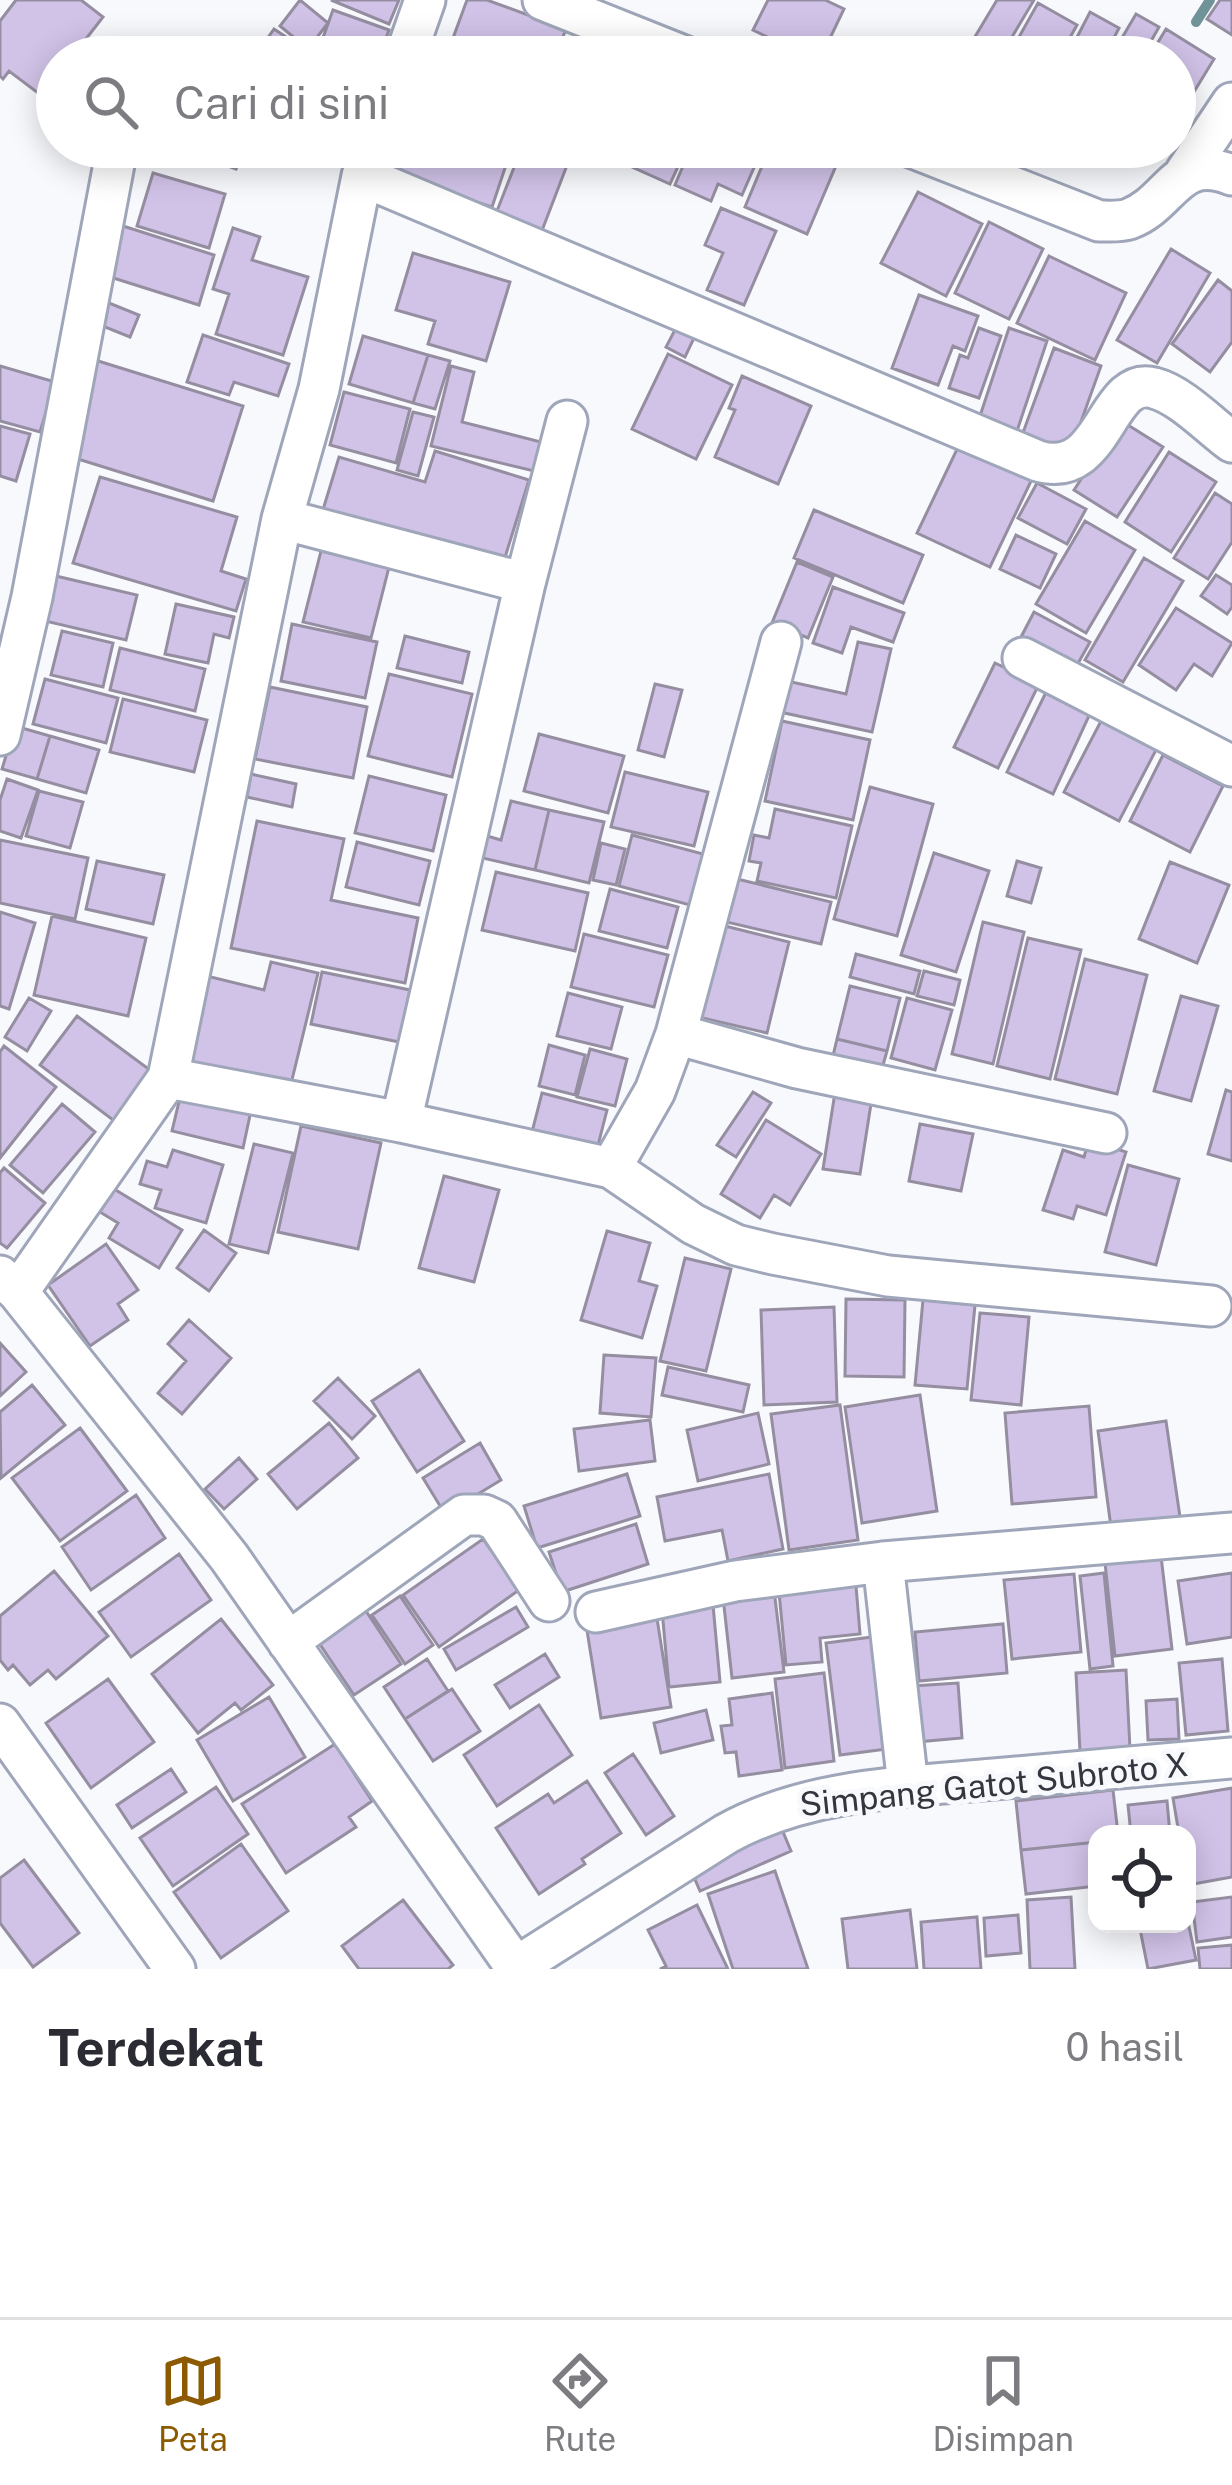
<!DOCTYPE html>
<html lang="id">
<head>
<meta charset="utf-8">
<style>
  :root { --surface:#fff; --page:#f2f2f3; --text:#2b2b33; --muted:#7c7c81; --line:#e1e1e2; --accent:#8b5a01 }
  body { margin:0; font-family:"Public Sans",sans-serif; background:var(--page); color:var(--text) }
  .controls { position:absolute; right:36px; bottom:36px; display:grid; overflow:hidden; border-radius:24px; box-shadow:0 6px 30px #0003 }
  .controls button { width:108px; height:108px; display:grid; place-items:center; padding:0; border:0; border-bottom:3px solid var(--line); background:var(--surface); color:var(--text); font:60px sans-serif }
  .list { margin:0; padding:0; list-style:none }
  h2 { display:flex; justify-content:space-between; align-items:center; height:156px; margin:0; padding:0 48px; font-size:51px }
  h2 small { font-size:39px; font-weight:400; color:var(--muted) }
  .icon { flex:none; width:66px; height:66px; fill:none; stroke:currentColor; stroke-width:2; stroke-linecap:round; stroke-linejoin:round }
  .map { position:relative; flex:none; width:1232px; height:1969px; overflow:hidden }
  .search { position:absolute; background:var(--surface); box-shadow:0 6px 30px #0003; left:36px; right:36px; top:36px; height:132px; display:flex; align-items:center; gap:30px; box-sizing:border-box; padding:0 42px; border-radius:66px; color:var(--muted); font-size:45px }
  .sheet { height:348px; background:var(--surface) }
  nav { display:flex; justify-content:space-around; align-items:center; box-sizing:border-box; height:168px; border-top:3px solid var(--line); background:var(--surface); font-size:33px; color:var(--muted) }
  nav a { display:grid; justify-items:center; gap:6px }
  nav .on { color:var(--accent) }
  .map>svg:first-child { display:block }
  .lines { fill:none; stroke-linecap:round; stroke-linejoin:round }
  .stream { stroke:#70939a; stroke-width:10 }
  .building { fill:#d1c3e8; stroke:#958ea1; stroke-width:3 }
  .minor-casing { stroke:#9fa6b9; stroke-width:45 }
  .minor { stroke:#fff; stroke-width:39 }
  .labels { text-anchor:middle; stroke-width:10; stroke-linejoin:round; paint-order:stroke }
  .street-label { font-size:33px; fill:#33363e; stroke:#f8f9fd }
</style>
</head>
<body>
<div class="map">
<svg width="1232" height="1969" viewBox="0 0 1232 1969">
  <rect width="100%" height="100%" fill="#f8f9fd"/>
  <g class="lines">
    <path class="stream" d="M 1196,22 L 1210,0"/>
  </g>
  <path class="building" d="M 16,0 L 81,0 L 103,17 L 72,57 L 57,57 L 57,77 L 42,96 L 9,71 L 3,79 L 0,76 L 0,21 Z
    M 300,0 L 328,23 L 308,49 L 280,26 Z
    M 331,0 L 399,0 L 389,24 Z
    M 467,0 L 487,0 L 566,29 L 555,57 L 446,57 Z
    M 768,0 L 825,0 L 844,9 L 821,57 L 809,57 L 753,30 Z
    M 997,0 L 1034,0 L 1000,57 L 990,57 L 970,45 Z
    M 1220,0 L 1232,0 L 1232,35 L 1207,19 Z
    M 1038,3 L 1077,25 L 1059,57 L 1019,37 Z
    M 333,10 L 389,30 L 379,57 L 316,57 Z
    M 1090,12 L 1119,28 L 1104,57 L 1074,43 Z
    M 1136,14 L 1159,27 L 1142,57 L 1119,43 Z
    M 274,29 L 301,47 L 294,57 L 255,56 Z
    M 1166,29 L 1214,59 L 1175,123 L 1175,57 L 1149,57 Z
    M 205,147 L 245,147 L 236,169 L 201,156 Z
    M 404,147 L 512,147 L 492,207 L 395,176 Z
    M 522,147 L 574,147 L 541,233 L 495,216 Z
    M 606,147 L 687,147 L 670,184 L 603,154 Z
    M 691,147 L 763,147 L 742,195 L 718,184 L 711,201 L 675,185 Z
    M 770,147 L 844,147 L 807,234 L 745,207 Z
    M 153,173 L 225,194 L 209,248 L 137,226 Z
    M 918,192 L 982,224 L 946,296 L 881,263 Z
    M 721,208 L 776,231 L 744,305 L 707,290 L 723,253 L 705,245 Z
    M 989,222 L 1043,249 L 1009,319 L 955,293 Z
    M 123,226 L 214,255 L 199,305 L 107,276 Z
    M 233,228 L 260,237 L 252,260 L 308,277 L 283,355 L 216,334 L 229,294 L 213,289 Z
    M 1171,249 L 1210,273 L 1157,363 L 1117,340 Z
    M 413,253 L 510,282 L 486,361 L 428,344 L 435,321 L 396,310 Z
    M 1049,256 L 1126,293 L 1095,360 L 1017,323 Z
    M 1218,280 L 1232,291 L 1232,342 L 1210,372 L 1172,344 Z
    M 919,295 L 978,316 L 965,351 L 953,346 L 938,385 L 892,368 Z
    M 104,301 L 139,315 L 130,337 L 95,323 Z
    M 678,324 L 696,334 L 685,357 L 666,347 Z
    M 979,328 L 1001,336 L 979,398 L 949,388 L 960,355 L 968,358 Z
    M 1009,328 L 1047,341 L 1016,434 L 978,422 Z
    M 203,335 L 289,364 L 278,396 L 234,382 L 229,395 L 187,382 Z
    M 363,336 L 428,355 L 413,403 L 349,384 Z
    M 1054,348 L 1101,366 L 1069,455 L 1021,438 Z
    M 668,354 L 732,385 L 696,459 L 632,429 Z
    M 428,355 L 450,361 L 435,409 L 413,403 Z
    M 95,360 L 243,406 L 213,501 L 65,455 Z
    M 0,366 L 55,382 L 40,432 L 0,421 Z
    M 451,366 L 474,372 L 462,422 L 541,442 L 534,471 L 431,446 Z
    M 742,376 L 811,406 L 778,484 L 715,457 L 735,410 L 729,408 Z
    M 344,392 L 410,409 L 396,463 L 330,445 Z
    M 413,412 L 434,417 L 418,476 L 397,470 Z
    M 1120,420 L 1163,447 L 1117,517 L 1074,490 Z
    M 0,426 L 30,434 L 16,481 L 0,476 Z
    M 960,443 L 1033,477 L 990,567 L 917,533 Z
    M 435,451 L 529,480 L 502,567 L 322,513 L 339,457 L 425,482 Z
    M 1169,452 L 1216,482 L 1171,552 L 1125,522 Z
    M 100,477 L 237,517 L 221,571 L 246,579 L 236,611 L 73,563 Z
    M 1037,483 L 1086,509 L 1067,544 L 1018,518 Z
    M 1215,493 L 1232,504 L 1232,542 L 1208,579 L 1174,558 Z
    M 814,510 L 923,555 L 903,603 L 794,558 Z
    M 1085,521 L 1135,550 L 1086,633 L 1036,604 Z
    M 1016,535 L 1056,554 L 1040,588 L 1000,569 Z
    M 321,551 L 389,567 L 371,638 L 303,622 Z
    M 1144,558 L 1183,581 L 1123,682 L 1085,660 Z
    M 797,562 L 833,577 L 808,638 L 772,623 Z
    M 1216,575 L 1232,585 L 1232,607 L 1227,614 L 1201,596 Z
    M 56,576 L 137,595 L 126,640 L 45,621 Z
    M 833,587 L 904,613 L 893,642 L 851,627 L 842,653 L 813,643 Z
    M 176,604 L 234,617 L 229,638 L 214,634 L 208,663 L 165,654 Z
    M 1176,608 L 1232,643 L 1212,676 L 1194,664 L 1176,690 L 1139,665 Z
    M 1034,612 L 1090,642 L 1076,667 L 1021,637 Z
    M 292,624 L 377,642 L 365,698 L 281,681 Z
    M 62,631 L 113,643 L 103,687 L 51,675 Z
    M 405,636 L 469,652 L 462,683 L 397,668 Z
    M 858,642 L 891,649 L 872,732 L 780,712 L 787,681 L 846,694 Z
    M 120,648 L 205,669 L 195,711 L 110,690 Z
    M 995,663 L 1039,684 L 998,768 L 954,747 Z
    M 389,674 L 472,694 L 452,777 L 368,756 Z
    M 45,679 L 118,698 L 106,743 L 33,724 Z
    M 655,684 L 682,690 L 664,757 L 638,750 Z
    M 1050,684 L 1094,705 L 1053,794 L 1007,772 Z
    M 270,687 L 367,707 L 353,778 L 255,759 Z
    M 123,699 L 207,720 L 194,772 L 110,752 Z
    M 782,721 L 870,740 L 853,820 L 765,801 Z
    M 1101,721 L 1156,750 L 1119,821 L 1064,792 Z
    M 15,726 L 50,736 L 37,779 L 2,769 Z
    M 539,734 L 624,756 L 608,813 L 524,791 Z
    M 50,736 L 99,750 L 86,793 L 37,779 Z
    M 1163,755 L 1223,786 L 1190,852 L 1130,821 Z
    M 625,772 L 708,792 L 694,846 L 611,827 Z
    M 251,774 L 296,784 L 292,807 L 247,797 Z
    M 369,776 L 446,795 L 433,851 L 355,833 Z
    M 7,779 L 38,790 L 21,838 L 0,831 L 0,800 Z
    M 870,787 L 933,804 L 897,936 L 834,919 Z
    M 39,791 L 83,802 L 70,848 L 26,836 Z
    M 511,801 L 549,810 L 535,870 L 478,857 L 484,835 L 501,840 Z
    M 775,809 L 852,826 L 836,898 L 757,881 L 761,863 L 749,861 L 754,835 L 769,838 Z
    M 549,810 L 604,822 L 589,883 L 535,870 Z
    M 257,821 L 344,839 L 331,900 L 418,918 L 405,983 L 231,948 Z
    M 632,835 L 703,854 L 690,905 L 619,886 Z
    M 0,840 L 88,858 L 75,919 L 0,903 Z
    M 357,842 L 430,861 L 419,905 L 346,887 Z
    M 601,843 L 625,849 L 616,885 L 593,880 Z
    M 934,853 L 989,871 L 956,972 L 901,955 Z
    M 97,861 L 164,875 L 153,924 L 86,909 Z
    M 1017,861 L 1041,868 L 1031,903 L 1007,896 Z
    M 1170,862 L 1229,885 L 1197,963 L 1139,939 Z
    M 496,872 L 588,893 L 575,951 L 482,930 Z
    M 729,877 L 831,902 L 821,944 L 718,920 Z
    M 610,889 L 678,907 L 667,948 L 599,931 Z
    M 0,912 L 35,923 L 9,1009 L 0,1006 Z
    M 52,916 L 146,938 L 128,1016 L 34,995 Z
    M 983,922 L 1024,932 L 993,1064 L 952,1054 Z
    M 717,924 L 789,942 L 767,1033 L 694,1016 Z
    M 584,934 L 668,955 L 654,1007 L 571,987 Z
    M 1028,938 L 1081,950 L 1050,1079 L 997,1066 Z
    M 856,954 L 920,971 L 914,994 L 850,977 Z
    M 1085,959 L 1147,975 L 1117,1094 L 1055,1079 Z
    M 271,962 L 318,973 L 290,1088 L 186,1063 L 207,976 L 264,990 Z
    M 924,971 L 960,980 L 954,1005 L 917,996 Z
    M 322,972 L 410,990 L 399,1042 L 311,1024 Z
    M 850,986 L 900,998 L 887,1051 L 837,1039 Z
    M 568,993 L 622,1007 L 611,1049 L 557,1036 Z
    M 1181,996 L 1218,1006 L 1191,1101 L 1154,1091 Z
    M 29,998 L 51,1011 L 27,1051 L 5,1037 Z
    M 907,998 L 952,1010 L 935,1070 L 891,1058 Z
    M 77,1016 L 154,1073 L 117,1123 L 40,1065 Z
    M 837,1039 L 887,1051 L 881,1072 L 832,1060 Z
    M 549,1045 L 585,1055 L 575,1095 L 539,1086 Z
    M 4,1046 L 56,1087 L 0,1158 L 0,1052 Z
    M 590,1049 L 627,1059 L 615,1106 L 577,1097 Z
    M 836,1086 L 873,1091 L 860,1174 L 823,1169 Z
    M 182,1089 L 252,1106 L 243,1148 L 172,1131 Z
    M 1226,1090 L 1232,1092 L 1232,1161 L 1208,1154 Z
    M 753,1092 L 771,1103 L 736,1157 L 717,1145 Z
    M 542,1093 L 607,1110 L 596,1153 L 531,1136 Z
    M 62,1104 L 95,1132 L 43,1193 L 10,1165 Z
    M 766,1120 L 821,1154 L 790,1205 L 774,1195 L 760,1218 L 721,1194 Z
    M 920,1124 L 973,1134 L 961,1191 L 909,1181 Z
    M 301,1126 L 381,1143 L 358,1249 L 278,1232 Z
    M 1089,1140 L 1126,1152 L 1106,1215 L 1077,1206 L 1073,1219 L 1043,1210 L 1063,1150 L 1084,1157 Z
    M 254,1144 L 293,1153 L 268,1253 L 229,1244 Z
    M 173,1150 L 223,1165 L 206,1223 L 155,1208 L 161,1190 L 140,1184 L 147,1161 L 167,1167 Z
    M 1128,1165 L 1179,1179 L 1156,1265 L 1105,1252 Z
    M 4,1168 L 45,1203 L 7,1248 L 0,1243 L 0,1173 Z
    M 444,1176 L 499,1190 L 474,1282 L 419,1268 Z
    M 114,1189 L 182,1230 L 159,1268 L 109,1238 L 118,1223 L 100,1212 Z
    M 204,1230 L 236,1253 L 209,1291 L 177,1268 Z
    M 607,1231 L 650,1243 L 639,1281 L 657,1286 L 642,1338 L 581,1320 Z
    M 106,1244 L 138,1290 L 118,1304 L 128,1320 L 90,1346 L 48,1285 Z
    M 685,1258 L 731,1269 L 706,1371 L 660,1361 Z
    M 846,1299 L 905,1300 L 904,1377 L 845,1376 Z
    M 923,1300 L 975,1305 L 967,1389 L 915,1385 Z
    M 834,1307 L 837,1402 L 764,1405 L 761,1310 Z
    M 980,1313 L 1029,1317 L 1021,1405 L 971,1400 Z
    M 189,1320 L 231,1358 L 182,1414 L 158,1393 L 186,1361 L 168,1344 Z
    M 0,1343 L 26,1372 L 0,1396 Z
    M 604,1355 L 656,1358 L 651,1417 L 600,1413 Z
    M 668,1367 L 749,1385 L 743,1412 L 662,1395 Z
    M 419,1370 L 464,1441 L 417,1472 L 372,1401 Z
    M 338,1378 L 375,1416 L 352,1439 L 314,1401 Z
    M 32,1385 L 65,1425 L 1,1478 L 0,1412 Z
    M 920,1395 L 937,1511 L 862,1523 L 845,1407 Z
    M 840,1405 L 858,1540 L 789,1550 L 771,1414 Z
    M 1089,1406 L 1096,1497 L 1012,1504 L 1005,1413 Z
    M 758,1413 L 769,1464 L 698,1481 L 687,1430 Z
    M 650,1420 L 655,1461 L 579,1471 L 574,1429 Z
    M 1166,1421 L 1180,1517 L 1111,1527 L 1098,1431 Z
    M 329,1423 L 358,1458 L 297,1509 L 268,1474 Z
    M 80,1428 L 127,1491 L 60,1541 L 12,1478 Z
    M 480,1443 L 501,1480 L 445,1514 L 423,1478 Z
    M 239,1458 L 257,1479 L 224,1509 L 205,1489 Z
    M 627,1474 L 640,1516 L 537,1548 L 524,1506 Z
    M 769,1474 L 783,1549 L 728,1561 L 722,1530 L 665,1541 L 657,1497 Z
    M 136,1495 L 165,1538 L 91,1590 L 62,1547 Z
    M 636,1524 L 648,1564 L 562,1592 L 549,1552 Z
    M 483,1539 L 519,1590 L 439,1647 L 403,1595 Z
    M 179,1554 L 211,1600 L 131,1657 L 99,1612 Z
    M 1161,1556 L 1172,1649 L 1115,1656 L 1105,1563 Z
    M 54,1571 L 108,1636 L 56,1679 L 48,1670 L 30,1685 L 13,1665 L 8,1670 L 0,1660 L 0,1616 Z
    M 1104,1573 L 1113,1666 L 1090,1669 L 1080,1576 Z
    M 1232,1573 L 1232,1637 L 1187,1644 L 1178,1581 Z
    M 855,1574 L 860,1634 L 820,1638 L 822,1662 L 786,1665 L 778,1582 Z
    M 1074,1574 L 1081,1652 L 1012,1659 L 1004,1580 Z
    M 774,1590 L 784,1672 L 732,1678 L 723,1597 Z
    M 400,1596 L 433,1645 L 405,1664 L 372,1615 Z
    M 360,1602 L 401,1664 L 354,1695 L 313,1634 Z
    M 713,1605 L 720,1682 L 669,1687 L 662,1610 Z
    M 655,1606 L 671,1707 L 601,1718 L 585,1618 Z
    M 516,1607 L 528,1627 L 456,1670 L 444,1649 Z
    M 221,1619 L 273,1685 L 241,1710 L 235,1703 L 198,1733 L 152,1674 Z
    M 1003,1624 L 1007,1673 L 919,1681 L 915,1632 Z
    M 872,1637 L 887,1749 L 840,1755 L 826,1643 Z
    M 545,1654 L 559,1677 L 510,1708 L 495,1685 Z
    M 427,1659 L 448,1691 L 405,1719 L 384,1687 Z
    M 1222,1659 L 1228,1731 L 1186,1735 L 1179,1663 Z
    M 1126,1670 L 1130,1749 L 1080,1752 L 1076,1673 Z
    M 824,1673 L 834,1761 L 785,1768 L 775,1679 Z
    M 108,1679 L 154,1742 L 91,1788 L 46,1723 Z
    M 958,1683 L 962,1738 L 916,1742 L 913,1686 Z
    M 452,1689 L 480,1731 L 433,1761 L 405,1719 Z
    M 772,1693 L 782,1770 L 739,1776 L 736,1752 L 725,1753 L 721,1726 L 732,1725 L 729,1699 Z
    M 269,1697 L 305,1757 L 233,1801 L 197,1740 Z
    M 1177,1699 L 1179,1739 L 1148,1740 L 1146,1701 Z
    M 539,1705 L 572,1755 L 497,1806 L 464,1755 Z
    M 706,1710 L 713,1740 L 661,1753 L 654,1723 Z
    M 335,1744 L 372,1801 L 349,1817 L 356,1827 L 286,1873 L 242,1804 Z
    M 633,1754 L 674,1816 L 646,1835 L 605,1773 Z
    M 171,1769 L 186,1792 L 132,1828 L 117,1805 Z
    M 587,1781 L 621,1833 L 582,1859 L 585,1864 L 539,1894 L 496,1828 L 548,1794 L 554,1803 Z
    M 216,1787 L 248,1834 L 173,1886 L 140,1838 Z
    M 1232,1788 L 1232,1877 L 1188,1885 L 1187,1834 L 1179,1834 L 1173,1798 Z
    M 1113,1790 L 1118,1834 L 1097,1834 L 1097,1842 L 1021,1850 L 1016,1801 Z
    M 1167,1801 L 1170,1834 L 1131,1834 L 1128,1805 Z
    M 778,1820 L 791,1851 L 700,1891 L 687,1861 Z
    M 1097,1842 L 1097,1886 L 1026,1894 L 1021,1850 Z
    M 241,1844 L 288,1911 L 221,1958 L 174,1892 Z
    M 24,1860 L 79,1933 L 33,1967 L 0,1923 L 0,1878 Z
    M 775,1871 L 808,1969 L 733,1969 L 708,1894 Z
    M 1071,1897 L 1075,1969 L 1030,1969 L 1027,1900 Z
    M 1232,1897 L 1232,1937 L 1197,1942 L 1192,1902 Z
    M 403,1900 L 453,1965 L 448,1969 L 359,1969 L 342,1946 Z
    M 697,1905 L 728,1969 L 660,1969 L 666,1966 L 648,1930 Z
    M 910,1910 L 917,1969 L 848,1969 L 842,1919 Z
    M 1018,1915 L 1021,1953 L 986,1956 L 984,1918 Z
    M 977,1917 L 981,1969 L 924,1969 L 921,1922 Z
    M 1187,1917 L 1196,1960 L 1148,1969 L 1139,1924 L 1187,1924 Z
    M 1232,1945 L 1232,1969 L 1200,1969 L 1198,1948 Z"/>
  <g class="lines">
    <g class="minor-casing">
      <path id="minor" d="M 543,0 L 686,57
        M 405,57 L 425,0
        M 911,147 L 1099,221 C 1109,221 1120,222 1129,219 C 1172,203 1176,153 1232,175
        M 1185,173 L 1232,103
        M 362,176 L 1038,461 C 1106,481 1105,374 1154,388 C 1181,395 1210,426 1232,442
        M 282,519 L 525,583
        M 1023,658 L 1232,766
        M 0,735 L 32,597 L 114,164
        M 676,1034 L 797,1068 L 1106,1133
        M 168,1078 L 401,1122 L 611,1168 L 693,1224 L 736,1245 L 773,1254 L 888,1276 L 1211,1306
        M 401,1122 L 525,583 L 567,421
        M 611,1168 L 655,1091 L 676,1034 L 781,642
        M 0,1276 L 18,1292 L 229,1557 L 517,1969
        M 18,1292 L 168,1078 L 282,519 L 319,389 L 362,176 L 373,147
        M 596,1612 L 735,1581 L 883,1562
        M 288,1642 L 464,1515 L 484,1515 L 497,1521 L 549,1601
        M 0,1724 L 175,1969
        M 908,1786 L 883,1562 L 1232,1533
        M 513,1969 L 726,1834 C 807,1789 903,1787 994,1779 C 1073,1772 1153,1765 1232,1758"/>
    </g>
    <use href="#minor" class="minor"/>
  </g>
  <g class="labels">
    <g class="street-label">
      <text transform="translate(994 1784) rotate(-6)" y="12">Simpang Gatot Subroto X</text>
    </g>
  </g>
</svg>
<div class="controls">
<button><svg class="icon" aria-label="locate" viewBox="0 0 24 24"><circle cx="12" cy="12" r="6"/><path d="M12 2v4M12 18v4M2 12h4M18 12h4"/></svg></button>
</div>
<div class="search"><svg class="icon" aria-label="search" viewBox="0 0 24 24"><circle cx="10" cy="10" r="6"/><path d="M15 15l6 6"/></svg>Cari di sini</div>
</div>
<section class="sheet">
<h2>Terdekat<small>0 hasil</small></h2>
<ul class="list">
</ul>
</section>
<nav>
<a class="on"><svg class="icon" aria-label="map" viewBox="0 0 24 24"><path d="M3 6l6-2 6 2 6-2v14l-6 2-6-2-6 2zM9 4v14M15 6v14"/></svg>Peta</a>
<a><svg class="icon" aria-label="directions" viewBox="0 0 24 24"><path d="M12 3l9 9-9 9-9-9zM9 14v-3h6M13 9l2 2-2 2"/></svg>Rute</a>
<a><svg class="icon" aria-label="saved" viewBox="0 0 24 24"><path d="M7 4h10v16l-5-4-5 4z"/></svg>Disimpan</a>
</nav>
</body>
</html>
